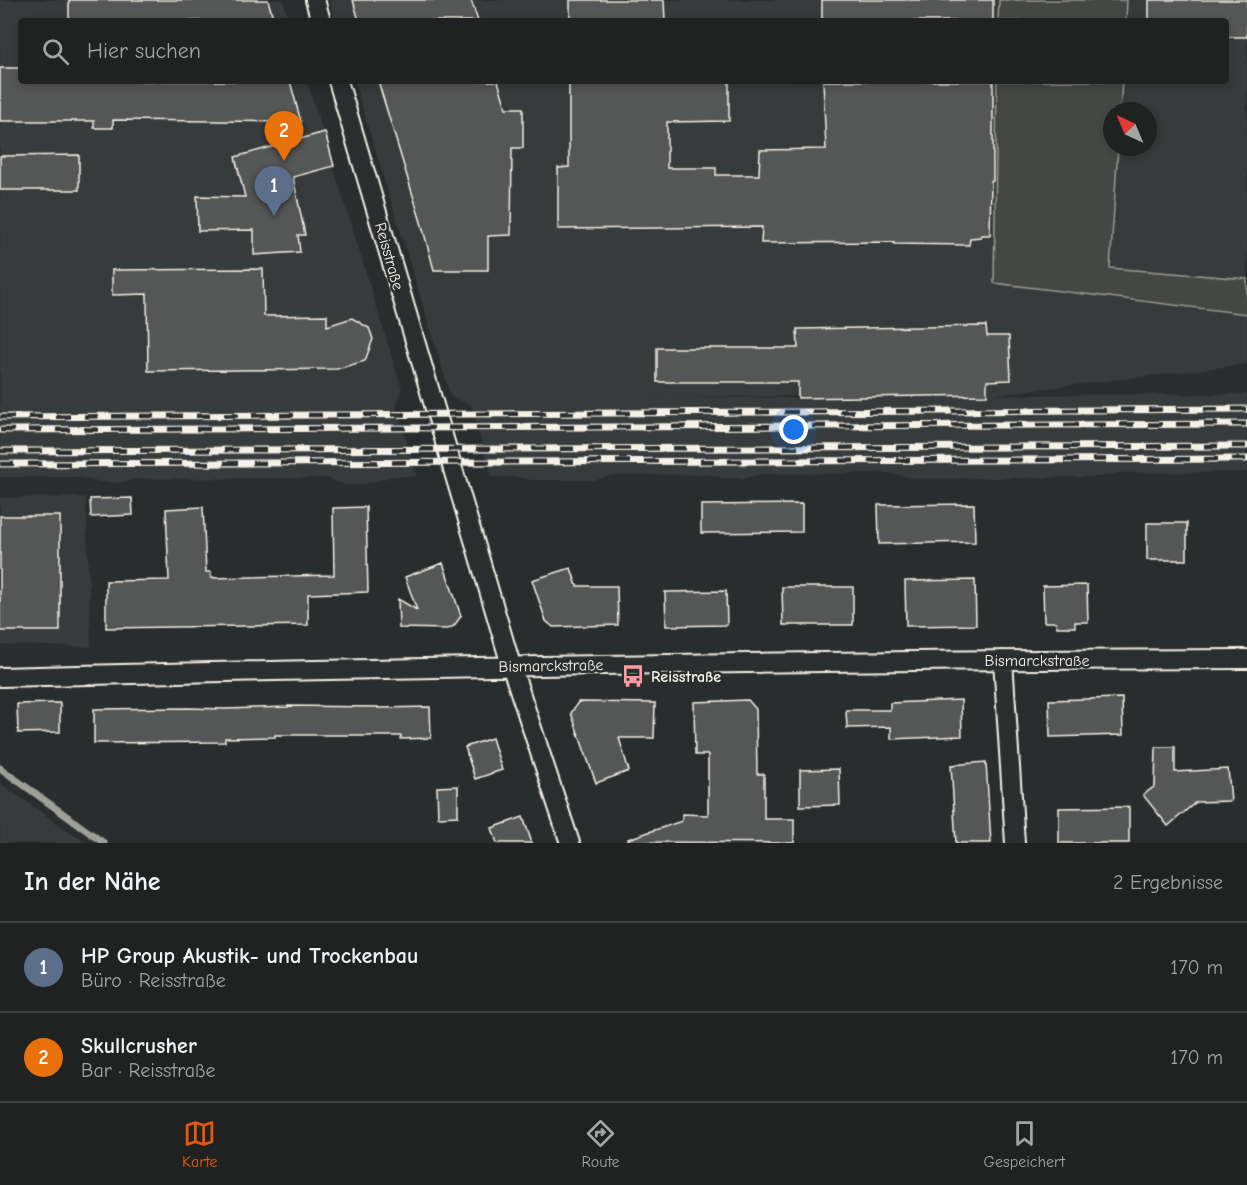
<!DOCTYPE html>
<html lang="de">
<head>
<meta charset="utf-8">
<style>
  :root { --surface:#202222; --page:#2d2f2f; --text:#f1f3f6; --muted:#a2a4a5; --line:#3d3f40; --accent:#ea580c }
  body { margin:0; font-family:"Comic Neue",sans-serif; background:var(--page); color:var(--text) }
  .compass { position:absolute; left:1103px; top:102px; width:54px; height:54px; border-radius:50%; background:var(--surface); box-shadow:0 3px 9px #0003; rotate:316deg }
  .you { position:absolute; left:794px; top:430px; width:21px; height:21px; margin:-15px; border:4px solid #fff; border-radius:50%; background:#1a73e8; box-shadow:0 0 0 9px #1a73e833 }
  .badge { display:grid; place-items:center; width:39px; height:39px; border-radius:50%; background:var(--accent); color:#fff; font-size:20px; font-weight:700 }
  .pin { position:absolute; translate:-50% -50px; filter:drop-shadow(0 2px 3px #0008) }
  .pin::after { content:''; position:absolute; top:32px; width:21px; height:18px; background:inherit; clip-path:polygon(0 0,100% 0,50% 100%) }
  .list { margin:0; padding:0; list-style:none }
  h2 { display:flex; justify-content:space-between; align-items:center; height:78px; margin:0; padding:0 24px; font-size:26px }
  h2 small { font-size:20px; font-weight:400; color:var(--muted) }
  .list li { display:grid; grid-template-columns:39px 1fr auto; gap:18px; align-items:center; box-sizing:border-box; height:90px; padding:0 24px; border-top:2px solid var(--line) }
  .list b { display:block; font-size:22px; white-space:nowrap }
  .list p { margin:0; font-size:20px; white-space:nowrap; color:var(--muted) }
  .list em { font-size:20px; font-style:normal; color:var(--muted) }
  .icon { flex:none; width:33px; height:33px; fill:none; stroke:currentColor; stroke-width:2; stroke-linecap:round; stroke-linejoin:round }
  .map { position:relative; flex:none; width:1247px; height:843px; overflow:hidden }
  .search { position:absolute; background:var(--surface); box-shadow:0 3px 9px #0003; left:18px; right:18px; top:18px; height:66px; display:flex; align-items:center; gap:15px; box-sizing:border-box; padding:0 21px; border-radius:6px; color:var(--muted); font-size:22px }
  .sheet { height:258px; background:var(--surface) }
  nav { display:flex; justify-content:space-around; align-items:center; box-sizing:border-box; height:84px; border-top:2px solid var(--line); background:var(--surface); font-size:16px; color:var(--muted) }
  nav a { display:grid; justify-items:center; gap:3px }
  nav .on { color:var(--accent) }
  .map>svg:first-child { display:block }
  .built { fill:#373a3a; fill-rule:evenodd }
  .green { fill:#444645; stroke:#9c9c96; stroke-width:1.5 }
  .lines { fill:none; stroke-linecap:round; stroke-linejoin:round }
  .stream { stroke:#9f9f9a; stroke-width:7 }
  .building { fill:#555756; stroke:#f4f1e8; stroke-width:1.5 }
  .minor-casing { stroke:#f4f1e8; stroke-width:22 }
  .minor { stroke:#2a2d2e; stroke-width:18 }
  .rail-casing { stroke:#f4f1e8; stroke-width:7 }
  .rail { stroke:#2a2d2e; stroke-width:4.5; stroke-dasharray:14; stroke-linecap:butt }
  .labels { text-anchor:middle; stroke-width:5; stroke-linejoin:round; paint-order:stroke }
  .street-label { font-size:16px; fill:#f4f1e8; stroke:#2a2d2e }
  .poi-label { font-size:16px; font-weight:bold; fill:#f4f1e8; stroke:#2a2d2e; text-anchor:start }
</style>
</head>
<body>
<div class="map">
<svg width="1247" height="843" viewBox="0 0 1247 843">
  <rect width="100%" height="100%" fill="#2a2d2e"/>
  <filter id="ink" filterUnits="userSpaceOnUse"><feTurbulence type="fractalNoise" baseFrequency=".0167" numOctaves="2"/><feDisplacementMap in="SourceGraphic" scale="12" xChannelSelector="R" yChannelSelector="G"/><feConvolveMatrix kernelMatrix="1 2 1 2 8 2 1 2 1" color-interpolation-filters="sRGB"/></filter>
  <g filter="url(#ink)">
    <path class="built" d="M 0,0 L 283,0 L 289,21 L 21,21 L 21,81 L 307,81 L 402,390 L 396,406 L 417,476 L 394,476 L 361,485 L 346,485 L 326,478 L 137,479 L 119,483 L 101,482 L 78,477 L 0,477 Z
      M 329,0 L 1247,0 L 1247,364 L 991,395 L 1247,394 L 1247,472 L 1119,473 L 1100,477 L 919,479 L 888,473 L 762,474 L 746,478 L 722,478 L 709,474 L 608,476 L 597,480 L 530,480 L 518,477 L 492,477 L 471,405 L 451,397 L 354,81 L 1226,81 L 1226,21 L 335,21 ZM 1112,111 L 1148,111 L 1148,147 L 1112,147 ZM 881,396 L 798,398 L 643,397 L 644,397 Z
      M 86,497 L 91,647 L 0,645 L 0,498 Z
      M 0,783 L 68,831 L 87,843 L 0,843 Z"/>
    <path class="green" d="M 999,0 L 1127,0 L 1126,21 L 998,21 Z
      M 997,81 L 1122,81 L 1120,111 L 1112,111 L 1112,147 L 1118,147 L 1110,268 L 1247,279 L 1247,314 L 994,283 Z"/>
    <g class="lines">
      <path class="stream" d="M 0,768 L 104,843"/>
    </g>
    <path class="building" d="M 69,0 L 268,0 L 274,21 L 69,21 Z
      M 353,0 L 471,0 L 478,21 L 359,21 Z
      M 570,0 L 664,0 L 665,21 L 570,21 Z
      M 822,0 L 993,0 L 993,21 L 822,21 Z
      M 1149,0 L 1247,0 L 1247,37 L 1226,37 L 1226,21 L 1149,21 Z
      M 0,68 L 21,68 L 21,81 L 290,81 L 301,122 L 113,120 L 113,128 L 94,128 L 94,121 L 0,121 Z
      M 378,81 L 498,81 L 506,108 L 523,108 L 523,148 L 512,148 L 511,235 L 488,236 L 488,270 L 434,270 L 421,222 Z
      M 569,81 L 729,81 L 729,121 L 667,122 L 667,168 L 716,168 L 716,175 L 759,175 L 760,150 L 826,149 L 823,81 L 993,81 L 993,181 L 991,181 L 990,235 L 981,235 L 981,237 L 970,238 L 969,245 L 894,244 L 894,242 L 761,243 L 762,227 L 558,229 L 558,168 L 569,167 Z
      M 325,132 L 334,166 L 293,177 L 305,235 L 298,235 L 300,252 L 254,255 L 254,230 L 198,231 L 197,196 L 245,197 L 235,157 Z
      M 79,155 L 79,190 L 0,190 L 0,156 Z
      M 263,269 L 264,316 L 327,315 L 327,326 L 352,318 L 369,328 L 373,339 L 365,361 L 337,369 L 148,371 L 147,294 L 112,295 L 112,270 Z
      M 986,326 L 987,336 L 1009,336 L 1011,380 L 987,381 L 987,395 L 798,398 L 798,382 L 657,382 L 657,348 L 798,348 L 797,329 Z
      M 132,498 L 133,515 L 91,517 L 90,499 Z
      M 802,504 L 802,532 L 701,533 L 701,505 Z
      M 974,504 L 975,542 L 879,544 L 878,505 Z
      M 203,507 L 206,572 L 211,572 L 211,578 L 334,575 L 333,508 L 366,507 L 368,592 L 308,594 L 308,625 L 106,628 L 106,581 L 169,580 L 166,509 Z
      M 0,516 L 60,516 L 60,631 L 0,631 Z
      M 1147,523 L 1187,523 L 1187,560 L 1147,560 Z
      M 443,563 L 461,616 L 454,626 L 448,629 L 399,628 L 398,599 L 417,610 L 405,577 Z
      M 571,568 L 577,586 L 617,586 L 618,625 L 553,627 L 546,621 L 532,580 Z
      M 975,580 L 976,625 L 906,626 L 905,581 Z
      M 1087,585 L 1088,622 L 1075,622 L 1075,627 L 1057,627 L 1056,622 L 1044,622 L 1043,586 Z
      M 782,587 L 853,587 L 853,625 L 783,625 Z
      M 726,591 L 727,625 L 666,626 L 665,592 Z
      M 1122,698 L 1123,735 L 1050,737 L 1049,700 Z
      M 748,700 L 756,709 L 757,774 L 764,774 L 764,819 L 794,819 L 794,843 L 629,842 L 628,839 L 682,821 L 682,814 L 708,815 L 708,755 L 695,755 L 694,702 Z
      M 961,700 L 962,736 L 891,739 L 891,727 L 847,728 L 846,710 L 890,710 L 890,703 Z
      M 578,702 L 655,703 L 654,738 L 619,738 L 629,771 L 596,783 L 571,713 Z
      M 60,703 L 60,732 L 18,733 L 17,704 Z
      M 288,706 L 378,707 L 378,708 L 430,707 L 431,738 L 401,739 L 401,736 L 359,736 L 359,735 L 275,735 L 275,737 L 225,738 L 225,742 L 94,743 L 94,709 L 188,708 L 225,709 L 288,707 Z
      M 492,738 L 502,770 L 475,779 L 465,747 Z
      M 1156,747 L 1175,747 L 1175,772 L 1228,769 L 1231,801 L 1196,802 L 1168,826 L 1143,795 L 1155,786 Z
      M 986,762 L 991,843 L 956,843 L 951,765 Z
      M 839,769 L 840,805 L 800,806 L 800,770 Z
      M 458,786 L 458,816 L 438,817 L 437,787 Z
      M 1129,807 L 1129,843 L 1059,843 L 1059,808 Z
      M 523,817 L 532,843 L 497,843 L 492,828 Z"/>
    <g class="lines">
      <g class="minor-casing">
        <path id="minor" d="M 315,0 L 321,21
          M 338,81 L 511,665 L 570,843
          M 1003,660 L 1015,843
          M 0,677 C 416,667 831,660 1247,659"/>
      </g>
      <use href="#minor" class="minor"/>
      <g class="rail-casing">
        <path id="rail" d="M 0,417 L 1247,409
          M 0,430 L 1247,424
          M 0,451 L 1247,446
          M 0,464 L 1247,459"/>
      </g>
      <use href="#rail" class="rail"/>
    </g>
  </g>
  <defs>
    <g id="bus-bare" transform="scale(1.8)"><path d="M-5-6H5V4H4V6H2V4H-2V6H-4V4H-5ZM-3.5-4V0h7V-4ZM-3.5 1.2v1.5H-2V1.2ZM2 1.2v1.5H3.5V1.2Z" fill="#ff9aa2" stroke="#2a2d2e" stroke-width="2.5" paint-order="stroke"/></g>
  </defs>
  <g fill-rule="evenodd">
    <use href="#bus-bare" x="633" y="676"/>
  </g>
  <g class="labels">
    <g class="street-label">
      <text transform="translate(390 256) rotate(74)" y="6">Reisstraße</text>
      <text x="1037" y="666">Bismarckstraße</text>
      <text transform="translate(551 665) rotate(-1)" y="6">Bismarckstraße</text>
    </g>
    <g class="poi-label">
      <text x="651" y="682">Reisstraße</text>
    </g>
  </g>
</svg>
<svg class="compass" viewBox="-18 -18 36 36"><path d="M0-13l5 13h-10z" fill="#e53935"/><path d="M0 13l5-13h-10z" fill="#a2a4a5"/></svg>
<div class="you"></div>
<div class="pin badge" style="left:274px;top:216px;background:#5c6f8a">1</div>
<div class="pin badge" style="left:284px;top:161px;background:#e8710a">2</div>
<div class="search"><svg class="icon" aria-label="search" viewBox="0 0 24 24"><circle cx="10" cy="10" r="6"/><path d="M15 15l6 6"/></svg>Hier suchen</div>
</div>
<section class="sheet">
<h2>In der Nähe<small>2 Ergebnisse</small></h2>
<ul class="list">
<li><span class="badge" style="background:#5c6f8a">1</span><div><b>HP Group Akustik- und Trockenbau</b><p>Büro · Reisstraße</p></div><em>170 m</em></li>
<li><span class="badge" style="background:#e8710a">2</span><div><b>Skullcrusher</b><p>Bar · Reisstraße</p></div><em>170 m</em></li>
</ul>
</section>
<nav>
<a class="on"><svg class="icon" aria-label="map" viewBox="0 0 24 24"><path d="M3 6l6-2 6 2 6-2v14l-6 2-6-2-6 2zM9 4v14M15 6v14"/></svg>Karte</a>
<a><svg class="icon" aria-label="directions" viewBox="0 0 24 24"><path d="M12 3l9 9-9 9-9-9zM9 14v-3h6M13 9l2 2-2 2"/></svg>Route</a>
<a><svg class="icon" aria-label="saved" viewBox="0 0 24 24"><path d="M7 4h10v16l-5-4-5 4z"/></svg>Gespeichert</a>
</nav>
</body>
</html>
